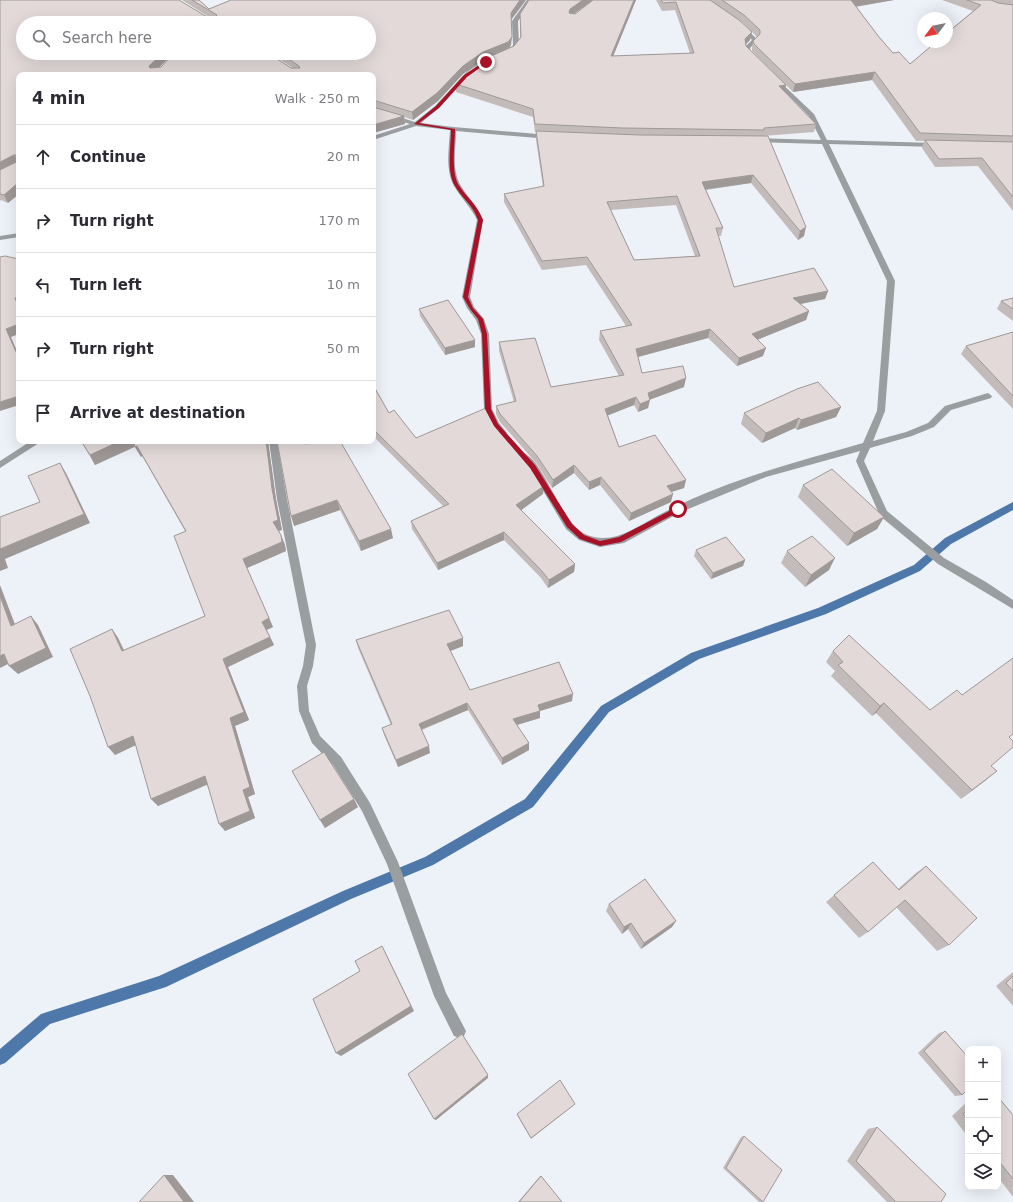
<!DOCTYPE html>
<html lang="en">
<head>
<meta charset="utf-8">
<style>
  :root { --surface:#fff; --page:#f7f7f7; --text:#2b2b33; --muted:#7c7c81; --line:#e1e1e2 }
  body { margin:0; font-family:"DejaVu Sans",sans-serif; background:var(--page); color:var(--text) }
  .controls { position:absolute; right:12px; bottom:12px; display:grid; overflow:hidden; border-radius:8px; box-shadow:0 4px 16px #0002 }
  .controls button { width:36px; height:36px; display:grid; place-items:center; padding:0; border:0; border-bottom:1px solid var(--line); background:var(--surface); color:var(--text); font:20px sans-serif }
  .compass { position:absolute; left:917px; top:12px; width:36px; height:36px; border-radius:50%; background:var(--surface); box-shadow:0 4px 16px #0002; rotate:238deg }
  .stop { position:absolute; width:12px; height:12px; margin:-9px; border:3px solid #a81127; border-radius:50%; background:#fff }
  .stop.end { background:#a81127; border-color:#fff; box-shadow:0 1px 4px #0008 }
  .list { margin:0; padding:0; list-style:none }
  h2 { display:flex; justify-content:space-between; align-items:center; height:52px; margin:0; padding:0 16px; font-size:17px }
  h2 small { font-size:13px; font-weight:400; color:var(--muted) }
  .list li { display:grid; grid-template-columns:26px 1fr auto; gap:12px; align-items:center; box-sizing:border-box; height:64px; padding:0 16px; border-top:1px solid var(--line) }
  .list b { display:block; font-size:15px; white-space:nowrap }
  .list em { font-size:13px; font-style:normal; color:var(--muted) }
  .icon { flex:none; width:22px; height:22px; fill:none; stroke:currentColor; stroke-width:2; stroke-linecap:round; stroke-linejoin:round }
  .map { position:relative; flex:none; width:1013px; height:1202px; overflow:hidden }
  .search { position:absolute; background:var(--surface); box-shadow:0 4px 16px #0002; left:16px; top:16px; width:360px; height:44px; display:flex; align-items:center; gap:10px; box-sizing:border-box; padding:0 14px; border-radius:22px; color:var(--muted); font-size:15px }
  .panel { position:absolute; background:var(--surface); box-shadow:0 4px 16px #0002; left:16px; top:72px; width:360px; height:372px; border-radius:8px }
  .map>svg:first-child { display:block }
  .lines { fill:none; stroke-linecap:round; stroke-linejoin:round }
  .stream { fill:#4e78aa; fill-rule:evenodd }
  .minor { fill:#9b9ea0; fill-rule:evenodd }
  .wall { fill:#c2bbba; fill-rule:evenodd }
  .shaded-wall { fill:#9e9897 }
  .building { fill:#e2d9d8; stroke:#9e9897; fill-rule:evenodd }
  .route { fill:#a81127 }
</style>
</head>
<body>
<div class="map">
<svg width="1013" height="1202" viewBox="0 0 1013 1202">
  <rect width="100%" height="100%" fill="#edf2f8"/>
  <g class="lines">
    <path class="stream" d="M 1013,502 L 1013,510 L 951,544 L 920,571 L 826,614 L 699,659 L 609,712 L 533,807 L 433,865 L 351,899 L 166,987 L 50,1024 L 5,1063 L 0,1065 L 0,1049 L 41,1014 L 159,976 L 343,891 L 425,857 L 525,799 L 601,706 L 691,653 L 818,608 L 914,565 L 945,538 Z"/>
    <path class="minor" d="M 527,0 L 533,0 L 518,21 L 519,45 L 511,54 L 507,54 L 506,53 L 513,45 L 512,21 Z
      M 742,25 L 758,40 L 750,48 L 751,53 L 756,58 L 755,59 L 751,59 L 745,53 L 744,48 L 752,40 L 739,27 Z
      M 464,75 L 467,77 L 466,78 L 439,108 L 421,123 L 453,127 L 549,135 L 552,137 L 549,139 L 456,131 C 456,149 451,170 461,186 C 468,198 478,207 483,220 L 470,297 L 474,307 L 484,319 L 489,334 L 492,409 L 499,423 L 507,433 L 503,436 L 500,435 L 493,427 L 484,409 L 481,334 L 476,320 L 467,308 L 462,297 L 477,220 C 471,207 461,198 454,186 C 445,170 449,148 450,130 L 416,126 L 373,140 L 373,136 L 410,124 L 373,113 L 373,109 L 415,122 L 435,106 Z
      M 776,78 L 814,114 L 827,140 L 935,143 L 938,145 L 935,147 L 829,144 L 895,281 L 885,411 L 873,441 L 906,432 L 928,423 L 945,406 L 988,393 L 992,396 L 991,398 L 951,410 L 934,427 L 912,436 L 870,448 L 864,461 L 887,511 L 944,558 L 986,582 L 1013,600 L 1013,609 L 938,564 L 880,516 L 856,461 L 860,451 L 766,477 L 681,512 L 624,543 L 600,547 L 579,540 L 566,529 L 530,469 L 519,456 L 523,453 C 544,459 561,525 587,535 C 613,545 635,528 657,516 C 722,481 793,463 863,443 L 877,411 L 887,281 L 822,144 L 757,142 L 754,140 L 757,138 L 821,140 L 809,116 L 773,80 Z
      M 19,233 L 19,237 L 0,240 L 0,236 Z
      M 31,441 L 42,441 L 0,468 L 0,461 Z
      M 269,441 L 277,441 L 287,499 L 316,645 L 313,666 L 307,686 L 309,711 L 320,736 L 341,757 L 370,803 L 398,862 L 446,993 L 466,1031 L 464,1036 L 459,1038 L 454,1036 L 434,996 L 387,864 L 362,811 L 333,765 L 312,743 L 299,711 L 297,686 L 303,666 L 306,645 L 277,499 Z"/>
  </g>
  <path class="wall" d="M 0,0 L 209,17 L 182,0 L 199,0 L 209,9 L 231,0 L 526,0 L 511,20 L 511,45 L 509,48 L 514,46 L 520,38 L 520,14 L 529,0 L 593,0 L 574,14 L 575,14 L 593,0 L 636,0 L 613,56 L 690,53 L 675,10 L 662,11 L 656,0 L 894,0 L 856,6 L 879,37 L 893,53 L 910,64 L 973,11 L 942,0 L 1013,0 L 1013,211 L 978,166 L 935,167 L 922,148 L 924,141 L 916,141 L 872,80 L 793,92 L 752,51 L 752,48 L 753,41 L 757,37 L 743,23 L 740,21 L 750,40 L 745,45 L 746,46 L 786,85 L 784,91 L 816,124 L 814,132 L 763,136 L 804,236 L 798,240 L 751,183 L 706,190 L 723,228 L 721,236 L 718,236 L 734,287 L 828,291 L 825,299 L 801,304 L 809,311 L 806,320 L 757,340 L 763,356 L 737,366 L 708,338 L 638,357 L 642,373 L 684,387 L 649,400 L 648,408 L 638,412 L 634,405 L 608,415 L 619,447 L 686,480 L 684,488 L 671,492 L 671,502 L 629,521 L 600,485 L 589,490 L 574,473 L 552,488 L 537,464 L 500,422 L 496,414 L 496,406 L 514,402 L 499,351 L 499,342 L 551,387 L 619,376 L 599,340 L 600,331 L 626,326 L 586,265 L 542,270 L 504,202 L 504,194 L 543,187 L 536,140 L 536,132 L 535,132 L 533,117 L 456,92 L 456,84 L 485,59 L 463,74 L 438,101 L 413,120 L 404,117 L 405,124 L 373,133 L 373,75 L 19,75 L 19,194 L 8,203 L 1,200 L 0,201 ZM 23,23 L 369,53 L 270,53 L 293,68 L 159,67 L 174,53 ZM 676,205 L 695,256 L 634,260 L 611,210 Z
    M 1013,298 L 1013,321 L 997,309 L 1001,301 Z
    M 419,309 L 475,347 L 445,355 L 420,316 Z
    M 1013,332 L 1013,409 L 961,354 L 966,346 Z
    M 373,385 L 389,413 L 416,438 L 492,419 L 543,494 L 521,510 L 575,564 L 574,572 L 548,588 L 541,578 L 504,540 L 438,570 L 412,529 L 411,521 L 443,506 L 373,436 Z
    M 841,407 L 836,417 L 797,430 L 795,428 L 762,443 L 741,424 L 744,413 Z
    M 81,441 L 268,441 L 276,499 L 282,530 L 279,531 L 281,535 L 285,545 L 286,551 L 247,568 L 273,627 L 267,630 L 274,645 L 228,667 L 249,720 L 235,726 L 255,794 L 248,797 L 255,818 L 225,831 L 207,785 L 158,806 L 136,745 L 115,755 L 112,629 L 118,638 L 124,650 L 205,616 L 185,531 L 142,456 L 141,457 L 135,447 L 95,465 Z
    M 307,441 L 307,444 L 393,538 L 361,551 L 340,510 L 294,526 Z
    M 803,485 L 884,517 L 877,529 L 847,546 L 798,497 Z
    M 696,550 L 745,560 L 743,566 L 711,579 L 694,556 Z
    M 787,551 L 829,570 L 805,587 L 781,563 Z
    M 356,640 L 463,646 L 450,651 L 470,690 L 572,701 L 540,711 L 540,718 L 517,725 L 529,750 L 502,765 L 468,710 L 422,730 L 430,753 L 398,767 L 384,735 L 382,728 L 391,725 L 358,648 Z
    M 833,651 L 930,710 L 1010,738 L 991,766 L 986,780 L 961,799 L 876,713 L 872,716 L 831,676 L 835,671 L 826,662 Z
    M 292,771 L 358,807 L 325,828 Z
    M 873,862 L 898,889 L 916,873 L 926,866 L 949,945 L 937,951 L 896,907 L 868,932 L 859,938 L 826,902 Z
    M 609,904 L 676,921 L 672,927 L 641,949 L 628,929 L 622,934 L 606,911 Z
    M 1013,972 L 1013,1006 L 996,986 Z
    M 945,1031 L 962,1095 L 955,1096 L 918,1053 L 939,1033 Z
    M 998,1097 L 1013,1115 L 1013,1197 L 998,1177 Z
    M 968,1101 L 968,1137 L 952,1116 Z
    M 574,1105 L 531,1139 L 517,1115 L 517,1114 Z
    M 877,1127 L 941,1202 L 887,1202 L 847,1161 L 868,1129 Z
    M 744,1136 L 763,1202 L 759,1202 L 723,1168 L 741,1137 Z
    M 540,1176 L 541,1176 L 562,1202 L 518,1202 Z"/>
  <path class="shaded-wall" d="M 520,0 L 526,0 L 511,20 L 511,13 Z
    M 583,0 L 593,0 L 569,17 L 570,9 Z
    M 634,0 L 636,0 L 610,64 L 611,56 Z
    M 851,0 L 894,0 L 849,8 Z
    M 752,32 L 750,40 L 743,47 L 745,39 Z
    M 512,37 L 511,45 L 508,50 L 483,60 L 463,74 L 438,101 L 413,120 L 412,112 L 463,66 L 483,52 Z
    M 163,53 L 174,53 L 152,74 L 150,68 L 149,66 Z
    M 875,72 L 872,80 L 793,92 L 795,84 Z
    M 786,85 L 784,93 L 779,86 Z
    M 404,116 L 405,124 L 373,133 L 373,125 Z
    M 14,155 L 18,163 L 0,172 L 0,162 Z
    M 753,175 L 751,183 L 701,190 L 702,182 Z
    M 19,182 L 19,194 L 8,203 L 4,195 Z
    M 806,227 L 804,236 L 798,240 L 800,231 Z
    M 828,291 L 825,299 L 790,306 L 793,298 Z
    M 19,297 L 19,308 L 15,298 Z
    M 809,311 L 806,320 L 749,343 L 752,334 Z
    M 19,324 L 19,334 L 11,337 L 19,356 L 19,362 L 6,329 Z
    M 710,329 L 708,338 L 634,358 L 636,349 Z
    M 475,340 L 475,347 L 445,355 L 445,348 Z
    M 766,348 L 763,356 L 737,366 L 739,358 Z
    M 686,378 L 684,387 L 646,401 L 648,393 Z
    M 19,396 L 19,405 L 0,411 L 0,402 Z
    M 636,397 L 634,405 L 604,417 L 605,409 Z
    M 650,400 L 648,408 L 638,412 L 640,404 Z
    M 841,407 L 836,417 L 797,430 L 801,420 Z
    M 799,418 L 795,428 L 762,443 L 766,433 Z
    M 120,441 L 133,441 L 136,446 L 95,465 L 90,455 Z
    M 266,441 L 268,441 L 276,499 L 282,530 L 277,531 L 273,522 L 272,489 Z
    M 305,441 L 307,441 L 307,454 L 305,444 Z
    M 137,446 L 142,456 L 141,457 L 135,447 Z
    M 60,463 L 66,473 L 90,523 L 5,559 L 8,568 L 0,571 L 0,549 L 84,514 Z
    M 574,465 L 574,473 L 552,488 L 553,480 Z
    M 601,477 L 600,485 L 589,490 L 589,482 Z
    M 686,480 L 684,488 L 665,494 L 667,486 Z
    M 544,486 L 543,494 L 516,514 L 516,505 Z
    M 673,494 L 671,502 L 629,521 L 631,513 Z
    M 337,500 L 340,510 L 294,526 L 291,516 Z
    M 884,517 L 877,529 L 847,546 L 854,533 Z
    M 391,529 L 393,538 L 361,551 L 359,541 Z
    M 504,532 L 504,540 L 438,570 L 437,563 Z
    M 281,535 L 285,545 L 286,551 L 247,568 L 243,559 Z
    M 835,558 L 829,570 L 805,587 L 811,575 Z
    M 745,560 L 743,566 L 711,579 L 713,573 Z
    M 575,564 L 574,572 L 548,588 L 549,580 Z
    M 0,585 L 19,635 L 11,626 L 0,596 Z
    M 31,616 L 38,625 L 53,657 L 18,674 L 9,666 Z
    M 269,618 L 273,627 L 266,630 L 262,622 Z
    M 112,629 L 118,638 L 128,659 L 122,651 Z
    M 270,637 L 274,645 L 228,667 L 249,720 L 235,726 L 255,794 L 248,797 L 255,818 L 225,831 L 219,824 L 243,790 L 230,718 L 223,659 Z
    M 463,638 L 463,646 L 448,652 L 447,644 Z
    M 4,654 L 12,662 L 0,668 L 0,656 Z
    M 573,694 L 572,701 L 540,711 L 540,718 L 513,726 L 513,719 L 538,705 Z
    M 467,703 L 468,710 L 420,730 L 419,724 Z
    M 884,703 L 876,713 L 872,716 L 880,706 Z
    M 133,736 L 140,743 L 115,755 L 108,747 Z
    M 529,743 L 529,750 L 502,765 L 502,758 Z
    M 429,746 L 430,753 L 398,767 L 396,760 Z
    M 997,771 L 986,780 L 961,799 L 972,790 Z
    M 205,776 L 210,783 L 158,806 L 151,799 Z
    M 354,799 L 358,807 L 325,828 L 320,820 Z
    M 676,921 L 672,927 L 641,949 L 644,943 Z
    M 631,923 L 628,929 L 622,934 L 624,927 Z
    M 385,952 L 414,1011 L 341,1056 L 336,1053 Z
    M 488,1075 L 488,1078 L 436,1120 L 434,1119 Z
    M 164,1175 L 173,1175 L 194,1202 L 184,1202 Z"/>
  <path class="building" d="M 0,0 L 179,0 L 207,17 L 215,17 L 217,15 L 192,0 L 199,0 L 209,9 L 231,0 L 520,0 L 511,13 L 512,37 L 508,42 L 483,52 L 463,66 L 437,93 L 412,112 L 373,100 L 373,75 L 19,75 L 19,182 L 4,195 L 0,194 L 0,170 L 16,162 L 16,155 L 14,155 L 0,162 ZM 23,23 L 369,23 L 369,53 L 280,53 L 299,66 L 300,68 L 291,68 L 268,53 L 174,53 L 161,67 L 150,68 L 149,66 L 163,53 L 23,53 Z
    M 529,0 L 583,0 L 570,9 L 569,13 L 575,14 L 593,0 L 634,0 L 611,56 L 694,53 L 676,2 L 663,3 L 661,0 L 710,0 L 739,20 L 752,32 L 745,39 L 746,46 L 786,85 L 779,86 L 816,124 L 764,128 L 764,130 L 622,128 L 535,124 L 533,109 L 456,84 L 469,70 L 489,57 L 514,46 L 521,37 L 520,14 Z
    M 722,0 L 852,0 L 851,0 L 879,37 L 893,53 L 899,52 L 910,64 L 936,42 L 947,42 L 947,33 L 981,5 L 967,0 L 991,0 L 998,3 L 1013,5 L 1013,136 L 920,133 L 875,72 L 795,84 L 754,44 L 753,41 L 760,34 L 760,30 L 744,15 Z
    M 373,107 L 404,116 L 373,125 Z
    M 536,131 L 640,135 L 768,136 L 806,227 L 800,231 L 753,175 L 702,182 L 723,228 L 716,228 L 734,287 L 814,268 L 828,291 L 793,298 L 809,311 L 752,334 L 766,348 L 739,358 L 710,329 L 636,349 L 642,373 L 683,366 L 686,378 L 648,393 L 650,400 L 640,404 L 636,397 L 605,409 L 619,447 L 655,435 L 686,480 L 667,486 L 673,494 L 631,513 L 601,477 L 589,482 L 574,465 L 553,480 L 537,456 L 500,414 L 496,406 L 516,401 L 499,342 L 535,338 L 551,387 L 624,375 L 600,331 L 632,325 L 587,257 L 542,261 L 504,194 L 544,186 ZM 677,196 L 700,256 L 634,260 L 607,202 Z
    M 925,140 L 1013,142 L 1013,197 L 982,158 L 939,159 Z
    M 5,256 L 19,259 L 19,297 L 15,298 L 19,308 L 19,324 L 6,329 L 17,354 L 19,362 L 19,396 L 0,402 L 0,257 Z
    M 1013,298 L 1013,309 L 1001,301 Z
    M 448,300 L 475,340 L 445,348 L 419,309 Z
    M 1013,332 L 1013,396 L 966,346 Z
    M 818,382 L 841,407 L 801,420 L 799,418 L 766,433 L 744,413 L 797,389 Z
    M 373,385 L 389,413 L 394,410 L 416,438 L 486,408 L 492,419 L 529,462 L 544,486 L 516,505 L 575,564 L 549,580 L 541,570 L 504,532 L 437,563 L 411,521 L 449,504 L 373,429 Z
    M 81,441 L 120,441 L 90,455 Z
    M 133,441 L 266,441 L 272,489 L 278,520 L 273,522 L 281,535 L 282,542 L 243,559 L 269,618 L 262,622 L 270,637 L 223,659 L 244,712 L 230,718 L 250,787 L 243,790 L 250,811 L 219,824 L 205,776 L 151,799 L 133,736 L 108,747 L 90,696 L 70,649 L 112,629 L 122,651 L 205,616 L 174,536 L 186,531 L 137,446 L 135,447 Z
    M 277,441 L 305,441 L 305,444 L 320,441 L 340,441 L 391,529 L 359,541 L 337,500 L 291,516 Z
    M 60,463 L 84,514 L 0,549 L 0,517 L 40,502 L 28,476 Z
    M 832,469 L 884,517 L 854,533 L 803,485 Z
    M 812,536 L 835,558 L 811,575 L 787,551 Z
    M 726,537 L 745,560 L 713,573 L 696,550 Z
    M 0,596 L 11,626 L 31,616 L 46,648 L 9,666 L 4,654 L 0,656 Z
    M 449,610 L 463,638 L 447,644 L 470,690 L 559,662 L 573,694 L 538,705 L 540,711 L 513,719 L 529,743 L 502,758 L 467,703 L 419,724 L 429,746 L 396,760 L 382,728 L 392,724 L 356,640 Z
    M 849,635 L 930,710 L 957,690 L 962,695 L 1013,658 L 1013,734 L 1009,737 L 1013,741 L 1013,747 L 991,766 L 997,771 L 972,790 L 884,703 L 880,706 L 838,665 L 843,662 L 833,651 Z
    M 324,752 L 354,799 L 320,820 L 292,771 Z
    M 873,862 L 899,890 L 926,866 L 977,918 L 949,945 L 905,900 L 868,932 L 834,895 Z
    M 645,879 L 676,921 L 644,943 L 631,923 L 624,927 L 609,904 Z
    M 382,946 L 411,1006 L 336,1053 L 313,999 L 360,971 L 355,961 Z
    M 1013,976 L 1013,991 L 1006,983 Z
    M 945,1031 L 968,1057 L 968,1089 L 962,1095 L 924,1051 Z
    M 462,1034 L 488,1075 L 434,1119 L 408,1074 Z
    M 560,1080 L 575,1104 L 531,1138 L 517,1114 Z
    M 998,1097 L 1013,1115 L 1013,1179 L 998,1160 Z
    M 968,1110 L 968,1120 L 963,1114 Z
    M 877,1127 L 946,1194 L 941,1202 L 896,1202 L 856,1161 Z
    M 744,1136 L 782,1170 L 763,1202 L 726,1168 Z
    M 164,1175 L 184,1202 L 139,1202 Z
    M 541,1176 L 562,1202 L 519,1202 Z"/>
  <path class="route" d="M 485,61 L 488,62 L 467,77 L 439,108 L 419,123 L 455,129 C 455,145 450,174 460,187 C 469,200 476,203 483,220 L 468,297 L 473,308 L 483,319 L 487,334 L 491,409 L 498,424 L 535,465 L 572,524 L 584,535 L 600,541 L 619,537 L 675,508 L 680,508 L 680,511 L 621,542 L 600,546 L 580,539 L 567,527 L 530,468 L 494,426 L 485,409 L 482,334 L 478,319 L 470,309 L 463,297 L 478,220 C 472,203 463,200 455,186 C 446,171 451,147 451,130 L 414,124 L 436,106 L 464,75 Z"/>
</svg>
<div class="controls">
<button>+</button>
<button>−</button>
<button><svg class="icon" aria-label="locate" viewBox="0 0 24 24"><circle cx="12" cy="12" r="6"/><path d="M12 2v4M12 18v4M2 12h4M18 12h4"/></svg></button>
<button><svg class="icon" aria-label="layers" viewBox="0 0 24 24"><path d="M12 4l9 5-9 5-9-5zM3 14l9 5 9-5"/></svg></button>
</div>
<svg class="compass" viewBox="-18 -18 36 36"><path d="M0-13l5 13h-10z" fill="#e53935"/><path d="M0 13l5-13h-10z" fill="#7c7c81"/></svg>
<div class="stop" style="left:678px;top:509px"></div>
<div class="stop end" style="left:486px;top:62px"></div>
<div class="search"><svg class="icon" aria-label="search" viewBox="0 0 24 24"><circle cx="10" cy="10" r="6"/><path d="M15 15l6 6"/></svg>Search here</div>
<section class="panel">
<h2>4 min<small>Walk · 250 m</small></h2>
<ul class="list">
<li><svg class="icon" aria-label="ahead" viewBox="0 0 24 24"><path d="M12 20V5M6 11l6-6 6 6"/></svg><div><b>Continue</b></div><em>20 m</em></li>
<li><svg class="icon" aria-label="right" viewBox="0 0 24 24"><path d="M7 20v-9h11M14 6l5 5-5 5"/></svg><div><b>Turn right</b></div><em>170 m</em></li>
<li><svg class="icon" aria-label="left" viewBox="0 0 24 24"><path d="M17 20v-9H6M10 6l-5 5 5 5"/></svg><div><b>Turn left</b></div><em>10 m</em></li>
<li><svg class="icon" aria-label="right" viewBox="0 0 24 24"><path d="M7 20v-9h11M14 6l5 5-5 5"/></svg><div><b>Turn right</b></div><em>50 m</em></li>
<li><svg class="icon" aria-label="arrive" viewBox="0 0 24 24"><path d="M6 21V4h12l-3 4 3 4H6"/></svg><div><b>Arrive at destination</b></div></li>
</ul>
</section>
</div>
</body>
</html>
